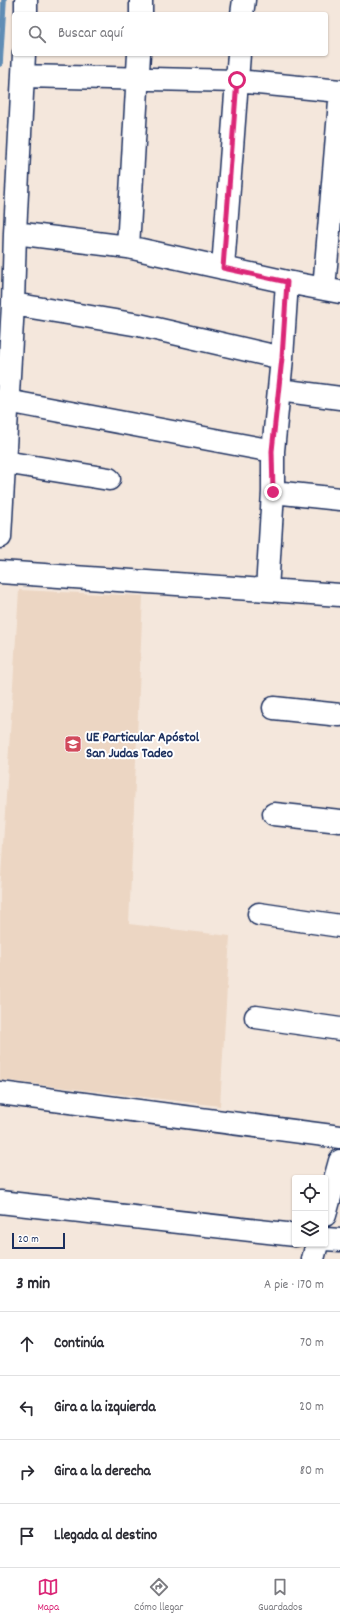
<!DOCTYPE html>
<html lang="es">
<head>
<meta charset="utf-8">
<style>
  :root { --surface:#fff; --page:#f2f2f3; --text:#2b2b33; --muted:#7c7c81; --line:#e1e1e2; --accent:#db2777 }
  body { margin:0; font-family:Dekko,sans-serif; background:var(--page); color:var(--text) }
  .controls { position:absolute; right:12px; bottom:12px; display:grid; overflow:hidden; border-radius:4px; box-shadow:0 1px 3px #0004 }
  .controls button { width:36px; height:36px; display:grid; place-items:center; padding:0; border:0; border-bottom:1px solid var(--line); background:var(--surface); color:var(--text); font:20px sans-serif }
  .scale { position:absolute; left:12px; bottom:10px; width:53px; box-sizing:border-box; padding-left:4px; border:2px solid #1b2f5e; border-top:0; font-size:11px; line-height:14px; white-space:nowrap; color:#1b2f5e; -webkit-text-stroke:3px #fff; paint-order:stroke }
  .stop { position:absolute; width:12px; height:12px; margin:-9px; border:3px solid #db2777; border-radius:50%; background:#fff }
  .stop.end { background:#db2777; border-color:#fff; box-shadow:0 1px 4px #0008 }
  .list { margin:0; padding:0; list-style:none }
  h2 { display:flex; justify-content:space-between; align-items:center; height:52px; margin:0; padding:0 16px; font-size:17px }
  h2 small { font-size:13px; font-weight:400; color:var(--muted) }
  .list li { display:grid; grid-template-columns:26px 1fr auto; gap:12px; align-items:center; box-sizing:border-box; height:64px; padding:0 16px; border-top:1px solid var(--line) }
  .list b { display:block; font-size:15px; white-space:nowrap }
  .list em { font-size:13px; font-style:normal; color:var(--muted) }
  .icon { flex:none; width:22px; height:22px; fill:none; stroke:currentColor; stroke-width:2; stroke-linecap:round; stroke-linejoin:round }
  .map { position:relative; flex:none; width:340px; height:1259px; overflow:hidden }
  .search { position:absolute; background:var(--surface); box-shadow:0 1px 3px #0004; left:12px; right:12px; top:12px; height:44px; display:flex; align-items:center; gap:10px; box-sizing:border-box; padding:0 14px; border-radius:4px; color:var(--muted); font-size:15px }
  .sheet { height:308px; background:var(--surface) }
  nav { display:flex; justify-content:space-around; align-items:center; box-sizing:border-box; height:56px; border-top:1px solid var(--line); background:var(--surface); font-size:11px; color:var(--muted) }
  nav a { display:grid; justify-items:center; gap:2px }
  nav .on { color:var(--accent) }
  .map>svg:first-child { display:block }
  .built { fill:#ecd6c3 }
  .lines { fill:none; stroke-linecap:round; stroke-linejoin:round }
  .stream { stroke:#608db5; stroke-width:5.5 }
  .minor-casing { stroke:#1b2f5e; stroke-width:25 }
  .minor { stroke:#fff; stroke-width:22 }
  .route { stroke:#db2777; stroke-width:5 }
  .labels { text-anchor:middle; stroke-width:4; stroke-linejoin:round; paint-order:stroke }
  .poi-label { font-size:14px; font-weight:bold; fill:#1b2f5e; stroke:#fff; text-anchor:start }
</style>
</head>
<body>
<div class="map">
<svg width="340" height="1259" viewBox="0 0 340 1259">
  <rect width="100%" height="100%" fill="#f4e7dc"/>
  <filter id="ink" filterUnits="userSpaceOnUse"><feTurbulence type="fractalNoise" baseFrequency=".025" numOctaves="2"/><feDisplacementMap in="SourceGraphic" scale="8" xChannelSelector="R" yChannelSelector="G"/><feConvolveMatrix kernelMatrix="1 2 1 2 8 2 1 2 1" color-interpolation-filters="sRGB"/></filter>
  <g filter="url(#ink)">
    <path class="built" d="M 19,590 L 143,596 L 129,924 L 230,936 L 220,1106 L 0,1080 L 0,892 Z"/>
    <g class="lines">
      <path class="stream" d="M 0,64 L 4,0"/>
      <g class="minor-casing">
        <path id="minor" d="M 26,14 L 26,0
          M 141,14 L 141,0
          M 242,14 L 244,0
          M 23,76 L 237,81 L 340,91
          M 15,233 L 128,247 L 287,282 L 340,292
          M 128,247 L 139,54
          M 223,268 L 239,54
          M 324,289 L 340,101
          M 13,304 L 139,325 L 282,358
          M 279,390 L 340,398
          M 7,401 L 273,451
          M 4,462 L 109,479
          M 273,492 L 340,499
          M 0,537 L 13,304 L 15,233 L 24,54
          M 0,572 L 340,595
          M 267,590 L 273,492 L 273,451 L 282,358 L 287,282
          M 274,708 L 340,715
          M 274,814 L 340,821
          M 259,914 L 340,926
          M 256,1017 L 340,1029
          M 0,1093 L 340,1137
          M 0,1202 L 295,1235
          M 325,1215 L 340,1161
          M 325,1239 L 340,1240
          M 313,1259 L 317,1244"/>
      </g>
      <use href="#minor" class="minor"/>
    </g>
  </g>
  <g class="lines" filter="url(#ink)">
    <path class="route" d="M 237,80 L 223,268 L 287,282 L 282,358 L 272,451 L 273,492"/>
  </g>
  <defs>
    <g id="school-square" transform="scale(0.9)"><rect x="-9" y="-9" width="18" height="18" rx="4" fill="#d1495b" stroke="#fff"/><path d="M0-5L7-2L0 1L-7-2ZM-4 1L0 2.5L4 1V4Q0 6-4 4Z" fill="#fff"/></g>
  </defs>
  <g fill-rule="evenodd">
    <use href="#school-square" x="73" y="744"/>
  </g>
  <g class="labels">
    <g class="poi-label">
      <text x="86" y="741">UE Particular Apóstol<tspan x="86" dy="16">San Judas Tadeo</tspan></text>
    </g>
  </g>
</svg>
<div class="controls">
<button><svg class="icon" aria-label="locate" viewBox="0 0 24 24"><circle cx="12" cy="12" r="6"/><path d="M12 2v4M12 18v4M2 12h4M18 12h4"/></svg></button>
<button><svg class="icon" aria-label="layers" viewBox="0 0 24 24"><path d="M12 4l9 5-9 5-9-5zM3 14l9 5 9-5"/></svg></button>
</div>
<div class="scale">20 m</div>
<div class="stop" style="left:237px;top:80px"></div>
<div class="stop end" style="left:273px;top:492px"></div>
<div class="search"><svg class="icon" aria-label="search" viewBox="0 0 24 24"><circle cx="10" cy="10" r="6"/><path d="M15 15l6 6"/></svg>Buscar aquí</div>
</div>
<section class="sheet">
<h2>3 min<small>A pie · 170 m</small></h2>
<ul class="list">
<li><svg class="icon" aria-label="ahead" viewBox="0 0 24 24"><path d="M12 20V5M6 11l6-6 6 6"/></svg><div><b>Continúa</b></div><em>70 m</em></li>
<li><svg class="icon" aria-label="left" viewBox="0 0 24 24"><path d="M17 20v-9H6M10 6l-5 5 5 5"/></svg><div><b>Gira a la izquierda</b></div><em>20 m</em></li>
<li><svg class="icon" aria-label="right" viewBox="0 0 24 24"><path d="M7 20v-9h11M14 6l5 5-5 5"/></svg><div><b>Gira a la derecha</b></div><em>80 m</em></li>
<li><svg class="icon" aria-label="arrive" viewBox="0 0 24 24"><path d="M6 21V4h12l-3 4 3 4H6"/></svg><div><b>Llegada al destino</b></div></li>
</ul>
</section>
<nav>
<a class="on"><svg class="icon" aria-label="map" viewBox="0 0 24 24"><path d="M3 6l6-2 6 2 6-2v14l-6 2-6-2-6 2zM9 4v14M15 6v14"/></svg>Mapa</a>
<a><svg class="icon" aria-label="directions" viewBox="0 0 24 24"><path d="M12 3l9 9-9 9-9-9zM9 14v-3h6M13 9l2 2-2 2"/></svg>Cómo llegar</a>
<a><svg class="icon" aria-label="saved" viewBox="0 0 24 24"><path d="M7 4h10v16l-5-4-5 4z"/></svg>Guardados</a>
</nav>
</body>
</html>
